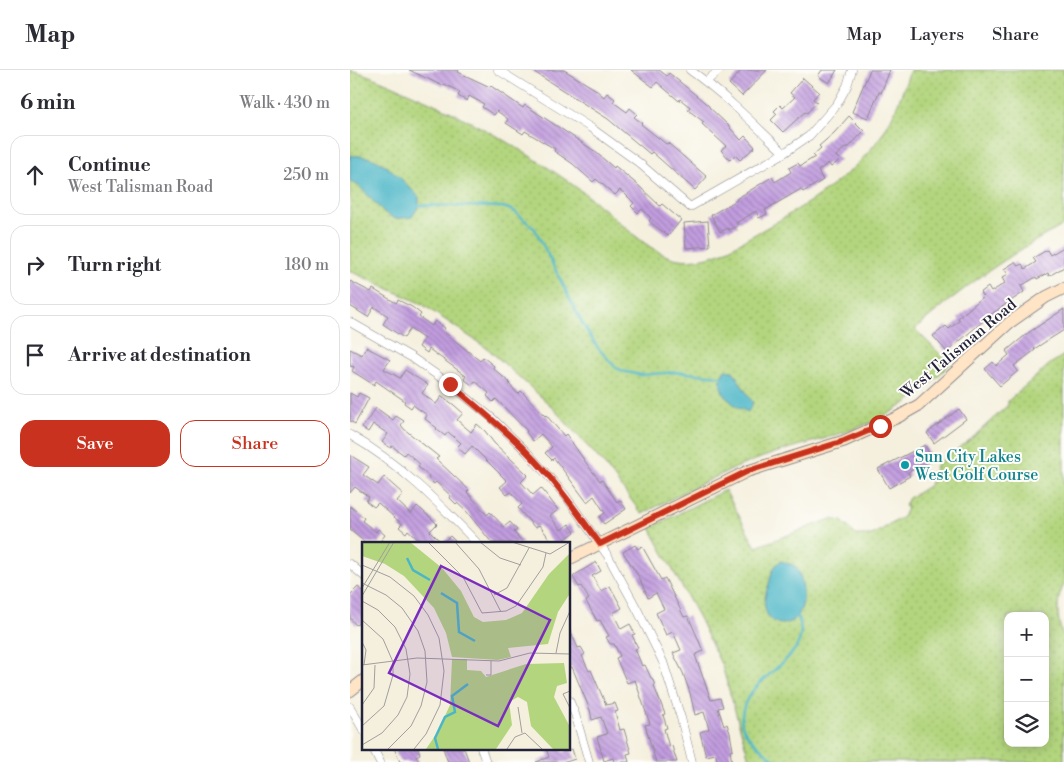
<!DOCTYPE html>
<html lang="en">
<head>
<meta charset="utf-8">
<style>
  :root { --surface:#fff; --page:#f2f2f3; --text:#2b2b33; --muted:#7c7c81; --line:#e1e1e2; --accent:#c8321e }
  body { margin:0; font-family:"Libre Bodoni",serif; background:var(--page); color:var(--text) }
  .controls { position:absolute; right:15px; bottom:15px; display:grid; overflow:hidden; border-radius:10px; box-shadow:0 2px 12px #0003 }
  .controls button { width:45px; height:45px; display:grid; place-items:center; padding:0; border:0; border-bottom:1px solid var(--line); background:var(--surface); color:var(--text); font:25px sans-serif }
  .stop { position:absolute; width:15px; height:15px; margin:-11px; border:4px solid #c8321e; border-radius:50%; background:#fff }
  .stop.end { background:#c8321e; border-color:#fff; box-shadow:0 1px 5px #0008 }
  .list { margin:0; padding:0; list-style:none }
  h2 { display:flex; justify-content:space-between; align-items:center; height:65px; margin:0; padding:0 20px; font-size:21px }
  h2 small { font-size:16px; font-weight:400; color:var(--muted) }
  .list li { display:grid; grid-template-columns:32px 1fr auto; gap:15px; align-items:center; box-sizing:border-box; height:80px; margin:0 10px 10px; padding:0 10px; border:1px solid var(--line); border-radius:15px }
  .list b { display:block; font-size:19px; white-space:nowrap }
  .list p { margin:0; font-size:16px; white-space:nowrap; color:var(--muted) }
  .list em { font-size:16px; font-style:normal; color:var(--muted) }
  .actions { display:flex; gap:10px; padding:15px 20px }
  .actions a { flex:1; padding:11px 0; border:1px solid var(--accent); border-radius:15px; text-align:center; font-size:18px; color:var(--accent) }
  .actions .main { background:var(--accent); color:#fff }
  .icon { flex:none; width:28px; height:28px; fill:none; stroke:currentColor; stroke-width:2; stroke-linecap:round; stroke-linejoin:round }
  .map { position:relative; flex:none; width:714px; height:692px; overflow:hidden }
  header { display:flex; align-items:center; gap:30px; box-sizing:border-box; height:70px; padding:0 25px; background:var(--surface); border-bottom:1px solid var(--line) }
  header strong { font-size:24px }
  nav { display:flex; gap:28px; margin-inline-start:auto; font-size:18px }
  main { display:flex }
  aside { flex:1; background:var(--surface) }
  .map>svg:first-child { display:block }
  .grass { fill:url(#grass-dots); stroke:#6a7c5c; fill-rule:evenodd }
  .water { fill:#4ab6c7; stroke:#366c81 }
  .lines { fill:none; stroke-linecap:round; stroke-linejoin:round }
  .stream { stroke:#4ab6c7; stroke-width:2.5 }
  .building { fill:url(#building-back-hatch) }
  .street-casing { stroke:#8c898c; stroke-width:9 }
  .secondary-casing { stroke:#8c898c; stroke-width:13 }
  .street { stroke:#fff; stroke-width:8 }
  .secondary { stroke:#ffe4c6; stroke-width:11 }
  .route { stroke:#c8321e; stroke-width:6 }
  .culture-dot { fill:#0f9aa8; stroke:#fdfcf7; stroke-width:2 }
  .labels { text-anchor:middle; stroke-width:4; stroke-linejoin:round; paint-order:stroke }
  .street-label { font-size:16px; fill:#22223b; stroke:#fdfcf7 }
  .culture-label { font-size:16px; fill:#0d838f; stroke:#fdfcf7; text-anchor:start }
  .inset-river { fill:none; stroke:#4ab6c7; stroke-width:2.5 }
  .inset-road { fill:none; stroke:#a19e9d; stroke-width:1 }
  .view { fill:#7b2cbf; fill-opacity:0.15; stroke:#7b2cbf; stroke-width:2.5 }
  .inset-edge { fill:none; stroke:#22223b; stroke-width:2.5 }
</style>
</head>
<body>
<header>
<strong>Map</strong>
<nav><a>Map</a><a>Layers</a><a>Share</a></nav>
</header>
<main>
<aside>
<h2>6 min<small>Walk · 430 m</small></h2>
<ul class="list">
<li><svg class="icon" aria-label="ahead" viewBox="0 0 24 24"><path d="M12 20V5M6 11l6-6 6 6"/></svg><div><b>Continue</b><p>West Talisman Road</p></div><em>250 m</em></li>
<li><svg class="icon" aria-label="right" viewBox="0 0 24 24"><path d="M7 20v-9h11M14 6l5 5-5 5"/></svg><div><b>Turn right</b></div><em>180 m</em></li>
<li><svg class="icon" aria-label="arrive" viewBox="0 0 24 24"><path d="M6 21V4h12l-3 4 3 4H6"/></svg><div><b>Arrive at destination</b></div></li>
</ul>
<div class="actions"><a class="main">Save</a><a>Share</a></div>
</aside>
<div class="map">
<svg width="714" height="692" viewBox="0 0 714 692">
  <defs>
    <pattern id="grass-dots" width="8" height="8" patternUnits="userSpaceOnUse" patternTransform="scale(1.25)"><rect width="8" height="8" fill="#b3d57e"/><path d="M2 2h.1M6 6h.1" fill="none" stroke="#9ab76e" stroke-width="1.8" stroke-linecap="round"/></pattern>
    <pattern id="building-back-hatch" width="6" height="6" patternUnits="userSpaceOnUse" patternTransform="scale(1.25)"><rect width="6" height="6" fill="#c29ddf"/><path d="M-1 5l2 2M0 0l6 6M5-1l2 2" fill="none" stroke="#9d80b6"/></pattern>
  </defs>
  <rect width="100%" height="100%" fill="#fdfcf7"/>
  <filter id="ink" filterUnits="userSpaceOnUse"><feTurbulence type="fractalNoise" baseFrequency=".02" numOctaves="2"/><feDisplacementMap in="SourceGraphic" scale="10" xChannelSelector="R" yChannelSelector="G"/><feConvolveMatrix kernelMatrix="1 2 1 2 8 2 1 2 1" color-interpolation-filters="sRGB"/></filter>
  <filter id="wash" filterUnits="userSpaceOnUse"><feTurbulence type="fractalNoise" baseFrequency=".0096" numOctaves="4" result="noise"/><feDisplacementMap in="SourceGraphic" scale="20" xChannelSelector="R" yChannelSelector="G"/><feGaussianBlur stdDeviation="1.12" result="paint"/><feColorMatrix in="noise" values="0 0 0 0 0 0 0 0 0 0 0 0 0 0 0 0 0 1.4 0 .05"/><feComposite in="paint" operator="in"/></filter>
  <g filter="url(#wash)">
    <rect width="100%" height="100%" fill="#f5f0de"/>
    <path class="grass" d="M 0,0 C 18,4 36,13 53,20 C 119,48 181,83 238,126 C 260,143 295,179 320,187 C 339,193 362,188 379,179 C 434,147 497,117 533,63 C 545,43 553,22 560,0 L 714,0 L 714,155 C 660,183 611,219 565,259 L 600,294 C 583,311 566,328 545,340 C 502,366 451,372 405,390 C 366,405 329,425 292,444 L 253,393 L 199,334 L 138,279 L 72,234 L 0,201 Z
      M 714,285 L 714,515 C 705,530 707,553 714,568 L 714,692 L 400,692 L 372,596 L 349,548 L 300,458 L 375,420 L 406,477 L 481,449 L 492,451 L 506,465 L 522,465 L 553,447 L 557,438 L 555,435 L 559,428 L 580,415 L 586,395 L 621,369 L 658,335 L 658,331 L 700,294 ZM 658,546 L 695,546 L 695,673 L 658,673 Z"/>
    <path class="water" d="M 0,86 C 31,83 49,107 69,127 L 69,136 L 62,147 L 45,149 L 35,143 L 9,116 L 0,111 Z
      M 375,300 L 383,301 L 403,333 L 398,342 C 381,335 362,319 375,300 Z
      M 431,491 L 445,496 C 451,505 453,513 453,525 C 454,569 401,560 418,517 C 421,508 422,495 431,491 Z"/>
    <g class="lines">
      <path class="stream" d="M 65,135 L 153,137 L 164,141 L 185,159 L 232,253 L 248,278 L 266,298 L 276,302 L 291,305 L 326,302 L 370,306
        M 427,692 C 416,683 401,672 394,660 C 391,655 391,650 392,645 C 396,603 466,591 448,547"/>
    </g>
    <g id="blocks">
      <path class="building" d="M 59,0 L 109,0 L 108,2 L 140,17 L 141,16 L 173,38 L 175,35 L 243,80 L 264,98 L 265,96 L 289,116 L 310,136 L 312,134 L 331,150 L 318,166 L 299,151 L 301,148 L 292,139 L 288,143 L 281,136 L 284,133 L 274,123 L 270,120 L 265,125 L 246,109 L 243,112 L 223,94 L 204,81 L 205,79 L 175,61 L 173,64 L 156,53 L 158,49 L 147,41 L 144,45 L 132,37 L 134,34 L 119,26 L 117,31 L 108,26 L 110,22 L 94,14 L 93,16 Z
        M 181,0 L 214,0 L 245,19 L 254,27 L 257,23 L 265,29 L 263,32 L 277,42 L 280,38 L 287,44 L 284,47 L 292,53 L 291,54 L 316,74 L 318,73 L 357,107 L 345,120 L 302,82 L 300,84 L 258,49 Z
        M 281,0 L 309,0 L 317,6 L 319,3 L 359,36 L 359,37 L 380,57 L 380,58 L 391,70 L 395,66 L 405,77 L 390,90 L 385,85 L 380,90 L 371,80 L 376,76 L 352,54 L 354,52 L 338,40 L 340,37 L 330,29 L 329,31 L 307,12 L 303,17 Z
        M 392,0 L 417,0 L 392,26 L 379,14 Z
        M 472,0 L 487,0 L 479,13 L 468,6 Z
        M 520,0 L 540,0 L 531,23 L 529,22 L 518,48 L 502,42 Z
        M 453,8 L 469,22 L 463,29 L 467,32 L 457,43 L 455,42 L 433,62 L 421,50 L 427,44 L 424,41 L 430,35 L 433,38 L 445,27 L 440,23 Z
        M 499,46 L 514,61 L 498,78 L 497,76 L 486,86 L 490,90 L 481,97 L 478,93 L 468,101 L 473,110 L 453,122 L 451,119 L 415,140 L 417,144 L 409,148 L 406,141 L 386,153 L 388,156 L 379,160 L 378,158 L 370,162 L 361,145 L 387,130 L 386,129 L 422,107 L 425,112 L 441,102 L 439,98 L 448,93 L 450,96 L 465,87 L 463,85 L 471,78 L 469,76 L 484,63 Z
        M 358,151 L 360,176 L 336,178 L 334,153 Z
        M 714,177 L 714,197 L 699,206 L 698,203 L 687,209 L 686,207 L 671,216 L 674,222 L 640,245 L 597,282 L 583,266 L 596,256 L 599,259 L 610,250 L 608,248 L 633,227 L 630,223 L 638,217 L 641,222 L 655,213 L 652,208 L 658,204 L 654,199 L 665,192 L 668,196 L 672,194 L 675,199 L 686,192 L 683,188 L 697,180 L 700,185 Z
        M 0,211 L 21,222 L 23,219 L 46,233 L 48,230 L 62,237 L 71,244 L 69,247 L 82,256 L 85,251 L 95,258 L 93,261 L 130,291 L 133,287 L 144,296 L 143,298 L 160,313 L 159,314 L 168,324 L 171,321 L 195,346 L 196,345 L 214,366 L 216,364 L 239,397 L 250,411 L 252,410 L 267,432 L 270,430 L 276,439 L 254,454 L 249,447 L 255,443 L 244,426 L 237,432 L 204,388 L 202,390 L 195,383 L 202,377 L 191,364 L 183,371 L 176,362 L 177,361 L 146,329 L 143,332 L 137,326 L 139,323 L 125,311 L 122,315 L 114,309 L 116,306 L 79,279 L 77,283 L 69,277 L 74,269 L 60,259 L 54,268 L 33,254 L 38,246 L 24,237 L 18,247 L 0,236 Z
        M 714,239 L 714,260 L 684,279 L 685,280 L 664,296 L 668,301 L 650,316 L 635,299 L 643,292 L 646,296 L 659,285 L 656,281 L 678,263 Z
        M 16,277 L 40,290 L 34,299 L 50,308 L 55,300 L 78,315 L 72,323 L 86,334 L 92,326 L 104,335 L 113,343 L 107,350 L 121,362 L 127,354 L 135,361 L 144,373 L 178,405 L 171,412 L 183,425 L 191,418 L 199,428 L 208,440 L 200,446 L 211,460 L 219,454 L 225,462 L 210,473 L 203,473 L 189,455 L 185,458 L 168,438 L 172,434 L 161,422 L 157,425 L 150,417 L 157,411 L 122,376 L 115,384 L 107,377 L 111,373 L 98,362 L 95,366 L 86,359 L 87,358 L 75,349 L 77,345 L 63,335 L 61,338 L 54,333 L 55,331 L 26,311 L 24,315 L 2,301 L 4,297 L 0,296 L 0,279 L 12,285 Z
        M 0,323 L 7,327 L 9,323 L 19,328 L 5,354 L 0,351 Z
        M 26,338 L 43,350 L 46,346 L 54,351 L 51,355 L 54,359 L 89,387 L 86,389 L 119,420 L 117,422 L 137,445 L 140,442 L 154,457 L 160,452 L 167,460 L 164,462 L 173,473 L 142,473 L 117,442 L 107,433 L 106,434 L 100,428 L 101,426 L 86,412 L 84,414 L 78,408 L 79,406 L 68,397 L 70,394 L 56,382 L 54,385 L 42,376 L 41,378 L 32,372 L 38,364 L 23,354 L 18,362 L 12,358 Z
        M 609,339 L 616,349 L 584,373 L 577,363 Z
        M 575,375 L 582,390 L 558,402 L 560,406 L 539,418 L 528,399 Z
        M 0,385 L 19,397 L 13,405 L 28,415 L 34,407 L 53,424 L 47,431 L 61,444 L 67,436 L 80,447 L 87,454 L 80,461 L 92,473 L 100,466 L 107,473 L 72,473 L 58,460 L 56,463 L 49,457 L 52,454 L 28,433 L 24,437 L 16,431 L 19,427 L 5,417 L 0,423 Z
        M 0,436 L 14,448 L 12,451 L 26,462 L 28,459 L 35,465 L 29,473 L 16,473 L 0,460 Z
        M 285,475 L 288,479 L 292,476 L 311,510 L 315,508 L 334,547 L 338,546 L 346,564 L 353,581 L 345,585 L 361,630 L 370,628 L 373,637 L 368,638 L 374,656 L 377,654 L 380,663 L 383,680 L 380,681 L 382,692 L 367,692 L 366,684 L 356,686 L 350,662 L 359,659 L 354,642 L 345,645 L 340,623 L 333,603 L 323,583 L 331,580 L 323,562 L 316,565 L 306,543 L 314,539 L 306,523 L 298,528 L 289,507 L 273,482 Z
        M 246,492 L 251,501 L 242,506 L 251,521 L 260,516 L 272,538 L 263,543 L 271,559 L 280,554 L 285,564 L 282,565 L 288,578 L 285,579 L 292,596 L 295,595 L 301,608 L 302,608 L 305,615 L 304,616 L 315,644 L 313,645 L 317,658 L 314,659 L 319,677 L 322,676 L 327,692 L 306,692 L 295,655 L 300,654 L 285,610 L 277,613 L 266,588 L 270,586 L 264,574 L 260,574 L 256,567 L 259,566 L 250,550 L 247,551 L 236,531 L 239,529 L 231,516 L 229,517 L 223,507 L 225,505 Z
        M 8,517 L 14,522 L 14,557 L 9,553 L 6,555 L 0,548 L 0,525 Z
        M 219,559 L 228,578 L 231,577 L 235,584 L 232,586 L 239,601 L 241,600 L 256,635 L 265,633 L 268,641 L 265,642 L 270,660 L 274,659 L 281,683 L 277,684 L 279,692 L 264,692 L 263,688 L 254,691 L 247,667 L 257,664 L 251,647 L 242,650 L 240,640 L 222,597 L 219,598 Z
        M 44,678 L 68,678 L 70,684 L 66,686 L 69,692 L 50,692 Z
        M 93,678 L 114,678 L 119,692 L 98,692 Z
        M 196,678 L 211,678 L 213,682 L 222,679 L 225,689 L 216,692 L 186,692 L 199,687 Z"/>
    </g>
  </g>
  <g filter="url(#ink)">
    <use href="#blocks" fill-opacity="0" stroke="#8c898c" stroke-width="1"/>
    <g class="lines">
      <g class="street-casing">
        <path id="street" d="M 148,0 L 241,58 L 288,92 L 340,137 L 434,83 L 459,66 L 487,34 L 497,16 L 502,0
          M 340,0 C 374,24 404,54 434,83
          M 356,12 L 369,0
          M 0,252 L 61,287 L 100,314 L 142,348 L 177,382 L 215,425 L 258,486 L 288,541 L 313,592 L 331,648 L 342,692
          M 0,365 C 49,393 89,433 127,473
          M 0,494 L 14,506
          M 219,630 L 225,644 L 239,692
          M 0,637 L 14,661
          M 23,678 L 30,692
          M 131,678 L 136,692"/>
      </g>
      <g class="secondary-casing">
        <path id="secondary" d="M 219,489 L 398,401 L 494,371 L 548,347 L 569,335 L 659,253 L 696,227 L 714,218
          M 0,621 L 14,610"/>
      </g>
      <use href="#street" class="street"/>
      <use href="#secondary" class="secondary"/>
    </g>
  </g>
  <g class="lines" filter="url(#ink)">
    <path class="route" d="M 100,314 C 126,336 152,357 176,381 C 204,409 227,442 250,474 L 398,401 L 494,371 L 530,356"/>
  </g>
  <circle class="culture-dot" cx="555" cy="395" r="5"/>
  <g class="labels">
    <g class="street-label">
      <text transform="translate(608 278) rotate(-40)" y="6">West Talisman Road</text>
    </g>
    <g class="culture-label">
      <text x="565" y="392">Sun City Lakes<tspan x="565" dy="18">West Golf Course</tspan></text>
    </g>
  </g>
  <g transform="translate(12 472)">
    <rect width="208" height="208" fill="#f5f0de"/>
    <path d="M 0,0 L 48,0 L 80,26 L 99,49 L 112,75 L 121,80 L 144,78 L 160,71 L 187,32 L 207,12 L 207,53 L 196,70 L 186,102 L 146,106 L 149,115 L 136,118 L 90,115 L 84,91 L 72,66 L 42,34 L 23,22 L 0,14 ZM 90,117 L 105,117 L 105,128 L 119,129 L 124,135 L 164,122 L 202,121 L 205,141 L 195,144 L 192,155 L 207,183 L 207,207 L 191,207 L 169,184 L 165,160 L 156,155 L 147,160 L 150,183 L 134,207 L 64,207 L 75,191 L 88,163 Z" fill="#b3d57e"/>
    <path class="inset-river" d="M 45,16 L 51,28 L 68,38M 79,51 L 95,61 L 97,90 L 113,99M 76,207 L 73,196 L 83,175 L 93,170 L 90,154 L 106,142"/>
    <path class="inset-road" d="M 66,0 L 101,35 L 120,71 L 144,69 L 154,64 L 181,25 L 184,11M 93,0 L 117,27 L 139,70M 118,0 L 138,16 L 159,23M 150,0 L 188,12 L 208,0M 0,23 L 28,35 L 52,54 L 66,73 L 77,96 L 82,129 L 78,163 L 64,192 L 52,207M 0,41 L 24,53 L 40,66 L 56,89 L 63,109 L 65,140 L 59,164 L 49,184 L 26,207M 0,46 L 28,0M 132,53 L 145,46 L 167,6M 0,54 L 32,0M 0,59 L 16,68 L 33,85 L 44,107 L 48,132 L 45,155 L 36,173 L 20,191 L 0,203M 0,78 L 21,97 L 31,120 L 31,133 L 22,164 L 0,184M 0,100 L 4,108 L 2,123M 194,111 L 198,91 L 208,69M 0,123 L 55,116 L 137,119 L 168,111 L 208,112M 124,133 L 129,133 L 129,119M 208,149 L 201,152 L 208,166M 0,163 L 12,146 L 13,123M 156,165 L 160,191M 145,207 L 153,195 L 163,191 L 180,207"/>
    <path class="view" d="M 79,24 L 188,78 L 136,184 L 27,131 Z"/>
    <rect width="208" height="208" class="inset-edge"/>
  </g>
</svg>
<div class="controls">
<button>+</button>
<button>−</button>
<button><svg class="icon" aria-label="layers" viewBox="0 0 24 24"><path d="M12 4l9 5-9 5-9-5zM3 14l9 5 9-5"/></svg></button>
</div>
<div class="stop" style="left:530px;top:356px"></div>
<div class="stop end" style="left:100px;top:314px"></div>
</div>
</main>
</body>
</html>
